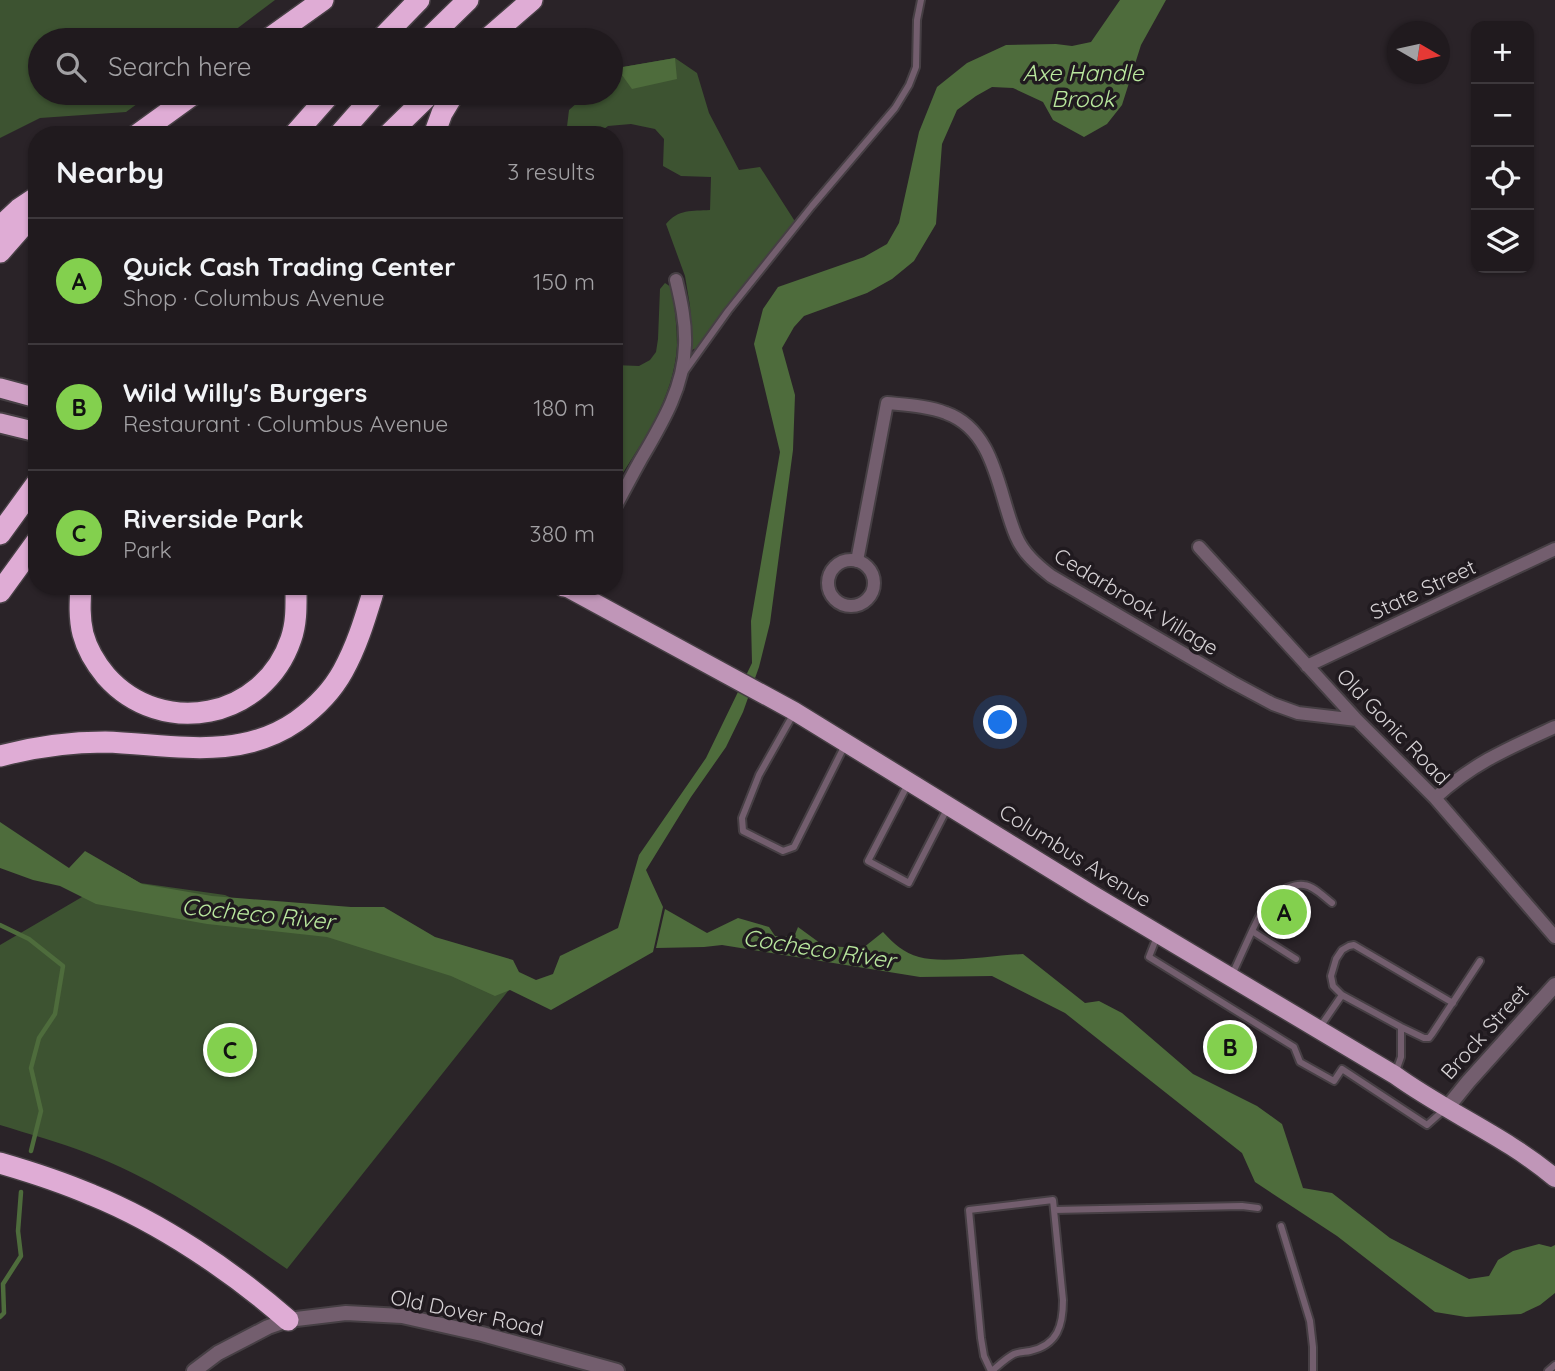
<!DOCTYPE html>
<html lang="en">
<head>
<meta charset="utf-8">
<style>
  :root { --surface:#201a1e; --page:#2d272b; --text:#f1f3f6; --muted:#a2a1a4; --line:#3d383c; --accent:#83d04e }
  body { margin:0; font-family:Quicksand,sans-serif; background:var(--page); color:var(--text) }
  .controls { position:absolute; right:21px; top:21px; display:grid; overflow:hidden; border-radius:14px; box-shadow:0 2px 5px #0004 }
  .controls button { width:63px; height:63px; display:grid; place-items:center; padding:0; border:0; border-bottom:2px solid var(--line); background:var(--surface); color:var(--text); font:35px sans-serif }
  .compass { position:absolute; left:1387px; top:21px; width:63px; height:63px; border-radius:50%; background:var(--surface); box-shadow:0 2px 5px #0004; rotate:99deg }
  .you { position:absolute; left:1001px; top:723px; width:24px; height:24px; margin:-18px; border:5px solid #fff; border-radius:50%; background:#1a73e8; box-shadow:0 0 0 10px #1a73e833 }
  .badge { display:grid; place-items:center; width:46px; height:46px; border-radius:50%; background:var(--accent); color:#111; font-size:23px; font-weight:700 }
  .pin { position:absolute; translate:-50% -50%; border:4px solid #fff; box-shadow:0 2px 7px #0006 }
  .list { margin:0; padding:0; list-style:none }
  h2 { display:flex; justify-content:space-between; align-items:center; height:91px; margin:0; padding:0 28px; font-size:30px }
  h2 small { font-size:23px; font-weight:400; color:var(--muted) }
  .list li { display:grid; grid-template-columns:46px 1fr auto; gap:21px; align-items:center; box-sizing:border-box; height:126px; padding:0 28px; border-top:2px solid var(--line) }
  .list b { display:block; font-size:26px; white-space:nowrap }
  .list p { margin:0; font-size:23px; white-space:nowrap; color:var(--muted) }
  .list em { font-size:23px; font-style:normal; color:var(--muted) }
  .icon { flex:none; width:38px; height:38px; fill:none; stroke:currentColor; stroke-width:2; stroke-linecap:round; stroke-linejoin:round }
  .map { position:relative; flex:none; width:1555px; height:1371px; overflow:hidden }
  .search { position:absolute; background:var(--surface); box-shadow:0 2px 5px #0004; left:28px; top:28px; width:595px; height:77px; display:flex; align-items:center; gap:18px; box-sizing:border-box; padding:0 24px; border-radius:38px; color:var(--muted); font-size:26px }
  .panel { position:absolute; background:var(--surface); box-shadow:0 2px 5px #0004; left:28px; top:126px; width:595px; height:469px; border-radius:28px }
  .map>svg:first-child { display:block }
  .green { fill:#3d5331 }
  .water { fill:#4e6c3c }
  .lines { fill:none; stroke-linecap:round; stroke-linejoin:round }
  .stream { stroke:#4e6c3c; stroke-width:4.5 }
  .service-casing { stroke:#463f44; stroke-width:10 }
  .minor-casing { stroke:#463f44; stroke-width:16 }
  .tertiary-casing { stroke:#463f44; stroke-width:18 }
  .primary-casing { stroke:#463f44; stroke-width:21 }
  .trunk-casing { stroke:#463f44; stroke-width:23 }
  .motorway-casing { stroke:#463f44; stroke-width:24 }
  .service { stroke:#735e6e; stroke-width:6 }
  .minor { stroke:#735e6e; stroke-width:12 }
  .tertiary { stroke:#735e6e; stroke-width:14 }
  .primary { stroke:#c096b8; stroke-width:18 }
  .trunk { stroke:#d0a1c6; stroke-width:19 }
  .motorway { stroke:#dfacd5; stroke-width:21 }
  .labels { text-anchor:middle; stroke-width:7; stroke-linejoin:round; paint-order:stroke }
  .street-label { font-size:21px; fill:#d6d2d5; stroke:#201a1f }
  .water-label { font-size:23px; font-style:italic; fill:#b9e89e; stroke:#201a1f }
</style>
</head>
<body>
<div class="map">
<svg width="1555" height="1371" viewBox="0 0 1555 1371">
  <rect width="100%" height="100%" fill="#2a2328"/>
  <path class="green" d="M 0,0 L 275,0 L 222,40 L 40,40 L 40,93 L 152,93 L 126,112 L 40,118 L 0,138 Z
    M 675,58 L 697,73 L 709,113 L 739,170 L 760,167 L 796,223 L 771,252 L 699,347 L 692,350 L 690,306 L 685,276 L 666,224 C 678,209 692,211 710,210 L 711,177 L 681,176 L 663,166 L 664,139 L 655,129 L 631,124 L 608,126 L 596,135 L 566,135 L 569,110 L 588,93 L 611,93 L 611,73 L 617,68 Z
    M 665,283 L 671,287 C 675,307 677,326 677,346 C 674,399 641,444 614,487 L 614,365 L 639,366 L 650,360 L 656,352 L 658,339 L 660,289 Z
    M 123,873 L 140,883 L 225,895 L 236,900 L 520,976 L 287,1269 C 224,1225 160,1181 87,1153 C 59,1142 29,1134 0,1125 L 0,945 Z"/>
  <path class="water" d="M 1120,0 L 1166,0 L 1141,45 L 1122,105 L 1107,124 L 1084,137 L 1053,120 L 1043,102 L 1013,88 L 992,87 L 976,96 L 957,110 L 942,144 L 936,224 L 914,261 L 892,279 L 867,293 L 804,316 L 794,327 L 782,348 L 795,395 L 793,450 L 770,623 L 759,667 L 743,712 L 726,747 L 691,797 L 646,870 L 663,907 L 653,952 L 551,1010 L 510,990 L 495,996 L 451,976 L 327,937 L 207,924 L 96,904 L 60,886 L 33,880 L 0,868 L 0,822 L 69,868 L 85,851 L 142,884 L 212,896 L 351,907 L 384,907 L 435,937 L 513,960 L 519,972 L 536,980 L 553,974 L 560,956 L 618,928 L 639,855 L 706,758 L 752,663 L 751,621 L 780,452 L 754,344 L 763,309 L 778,287 L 864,257 L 887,244 L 899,223 L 919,132 L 937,87 L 967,63 L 1006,45 L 1056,44 L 1072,46 L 1091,42 Z
    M 675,58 L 677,79 L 632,89 L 617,68 Z
    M 665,909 L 707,933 L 738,918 L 769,927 L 775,936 L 794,937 L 798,927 L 824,946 L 863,948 L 883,932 C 893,943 904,953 919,957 C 943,964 996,955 1023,954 L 1085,1003 L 1099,1001 L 1122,1013 L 1193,1074 L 1257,1106 L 1282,1124 L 1303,1188 L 1332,1193 L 1390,1238 L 1469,1279 L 1489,1276 L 1498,1260 L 1513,1251 L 1539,1244 L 1551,1247 L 1555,1245 L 1555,1293 L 1540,1305 L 1521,1314 L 1466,1317 L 1435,1312 L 1337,1236 L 1255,1182 L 1242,1153 L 1065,1013 L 992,976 L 920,977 L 722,945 L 704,947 L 656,948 Z"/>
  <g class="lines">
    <path class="stream" d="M 0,925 L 29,939 L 63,966 L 55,1014 L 39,1038 L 31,1068 L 41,1111 L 31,1151
      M 0,1317 L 4,1313 L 3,1284 L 21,1256 L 18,1231 L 21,1192"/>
    <g class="service-casing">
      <path id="service" d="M 685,371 L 728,311 L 812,206 L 895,108 L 909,85 L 916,67 L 917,20 L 921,0
        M 794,713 L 759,775 L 742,818 L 743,831 L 783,851 L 794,847 L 845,745
        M 909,782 L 868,861 L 909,883 L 948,807
        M 1252,931 C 1261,913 1267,896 1287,888 C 1292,886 1298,884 1304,885 C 1314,886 1324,897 1332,903
        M 1158,934 L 1149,957 L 1294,1047 L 1300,1062 L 1334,1081 L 1342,1069 L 1427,1125 L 1445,1109
        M 1231,977 L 1252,931 L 1296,959
        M 1453,1003 L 1354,945 L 1349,946 L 1342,950 L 1336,959 L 1331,976 L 1333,986 L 1342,995 L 1401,1027 L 1424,1038 L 1429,1038 L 1432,1034 L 1480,961
        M 1320,1027 L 1342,995
        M 1395,1074 L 1401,1057 L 1401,1027
        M 1054,1210 L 1242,1206 L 1258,1208
        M 1281,1226 L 1310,1321 L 1313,1347 L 1313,1371
        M 991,1371 L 984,1356 L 981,1338 L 969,1210 L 1053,1200 L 1063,1300 C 1063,1325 1058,1345 1030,1351 C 1025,1352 1019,1352 1014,1354 C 1006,1358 999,1365 992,1371
        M 1548,1371 L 1555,1365"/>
    </g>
    <g class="minor-casing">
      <path id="minor" d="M 614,509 C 623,493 631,477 640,461 C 661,425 684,388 685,345 C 686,323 681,301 676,280
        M 1199,547 L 1357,720 L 1435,798 L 1555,937
        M828 583a23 23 0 1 1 46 0a23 23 0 1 1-46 0Z
        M 857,561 L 887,403 C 907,405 928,406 946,413 C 996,431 998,494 1016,536 C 1023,553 1037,565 1051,576 L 1232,682 L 1273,704 L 1298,713 L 1357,720
        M 1307,666 L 1555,549
        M 1435,798 C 1473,763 1509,748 1555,727"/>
    </g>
    <g class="tertiary-casing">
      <path id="tertiary" d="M 1447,1108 L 1468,1082 L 1555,985
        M 194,1371 L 218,1353 L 268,1327 L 288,1320 L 346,1313 L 402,1316 L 482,1334 L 617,1371"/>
    </g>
    <g class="primary-casing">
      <path id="primary" d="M 564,586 L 794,711 L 1093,895 L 1395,1075 C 1446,1112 1507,1137 1555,1178"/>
    </g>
    <g class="trunk-casing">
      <path id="trunk" d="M 0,388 L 37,398
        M 0,423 L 37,432"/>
    </g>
    <g class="motorway-casing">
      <path id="motorway" d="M 267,40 L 323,0
        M 380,40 L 419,0
        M 427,40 L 468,0
        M 486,40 L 532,0
        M 137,135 L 195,93
        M 294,135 L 331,93
        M 339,135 L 376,93
        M 388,135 L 431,93
        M 434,135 L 442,113 L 454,93
        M 0,227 L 19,209 L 37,197
        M 0,252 L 21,228 L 37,215
        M 0,534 L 37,483
        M 81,586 C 80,602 79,618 83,634 C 87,649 96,664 106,676 C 162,739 264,719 291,639 C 297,622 296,604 296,586
        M 564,586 L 565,586
        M 0,592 L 37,541
        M 0,756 C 34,747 69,742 105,742 C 171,744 238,762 297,721 C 315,708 332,691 343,671 C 358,644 366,615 375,586
        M 0,1163 C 31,1172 62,1182 92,1195 C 161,1223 232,1271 288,1320"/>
    </g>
    <use href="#service" class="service"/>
    <use href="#minor" class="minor"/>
    <use href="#tertiary" class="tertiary"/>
    <use href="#primary" class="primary"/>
    <use href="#trunk" class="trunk"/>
    <use href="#motorway" class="motorway"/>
  </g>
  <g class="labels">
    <g class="street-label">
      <text transform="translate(1423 590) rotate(-25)" y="7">State Street</text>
      <text transform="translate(1136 602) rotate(31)" y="7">Cedarbrook Village</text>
      <text transform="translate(1393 727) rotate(46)" y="7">Old Gonic Road</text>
      <text transform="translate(1075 856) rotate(32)" y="7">Columbus Avenue</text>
      <text transform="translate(1485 1032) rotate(-48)" y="7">Brock Street</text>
      <text transform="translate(467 1313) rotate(12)" y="7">Old Dover Road</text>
    </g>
    <g class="water-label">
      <text x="1083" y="81">Axe Handle<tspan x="1083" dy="26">Brook</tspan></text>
      <text transform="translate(258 914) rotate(6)" y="8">Cocheco River</text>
      <text transform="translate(819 949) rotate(9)" y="8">Cocheco River</text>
    </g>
  </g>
</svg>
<div class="controls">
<button>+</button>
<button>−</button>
<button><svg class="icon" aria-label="locate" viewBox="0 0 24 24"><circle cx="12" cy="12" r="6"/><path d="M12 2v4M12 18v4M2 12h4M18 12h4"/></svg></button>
<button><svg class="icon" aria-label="layers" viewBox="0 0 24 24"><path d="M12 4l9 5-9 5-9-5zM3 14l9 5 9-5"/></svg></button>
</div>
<svg class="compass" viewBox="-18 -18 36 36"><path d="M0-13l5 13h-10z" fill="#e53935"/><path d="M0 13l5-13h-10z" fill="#a2a1a4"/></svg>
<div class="you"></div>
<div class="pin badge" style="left:1284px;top:912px">A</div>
<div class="pin badge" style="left:1230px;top:1047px">B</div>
<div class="pin badge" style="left:230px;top:1050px">C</div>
<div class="search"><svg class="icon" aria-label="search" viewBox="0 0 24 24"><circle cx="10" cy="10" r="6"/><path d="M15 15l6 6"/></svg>Search here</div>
<section class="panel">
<h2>Nearby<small>3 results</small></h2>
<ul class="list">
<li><span class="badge">A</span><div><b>Quick Cash Trading Center</b><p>Shop · Columbus Avenue</p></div><em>150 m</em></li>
<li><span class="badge">B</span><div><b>Wild Willy's Burgers</b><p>Restaurant · Columbus Avenue</p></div><em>180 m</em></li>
<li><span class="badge">C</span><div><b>Riverside Park</b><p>Park</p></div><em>380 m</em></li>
</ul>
</section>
</div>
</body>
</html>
